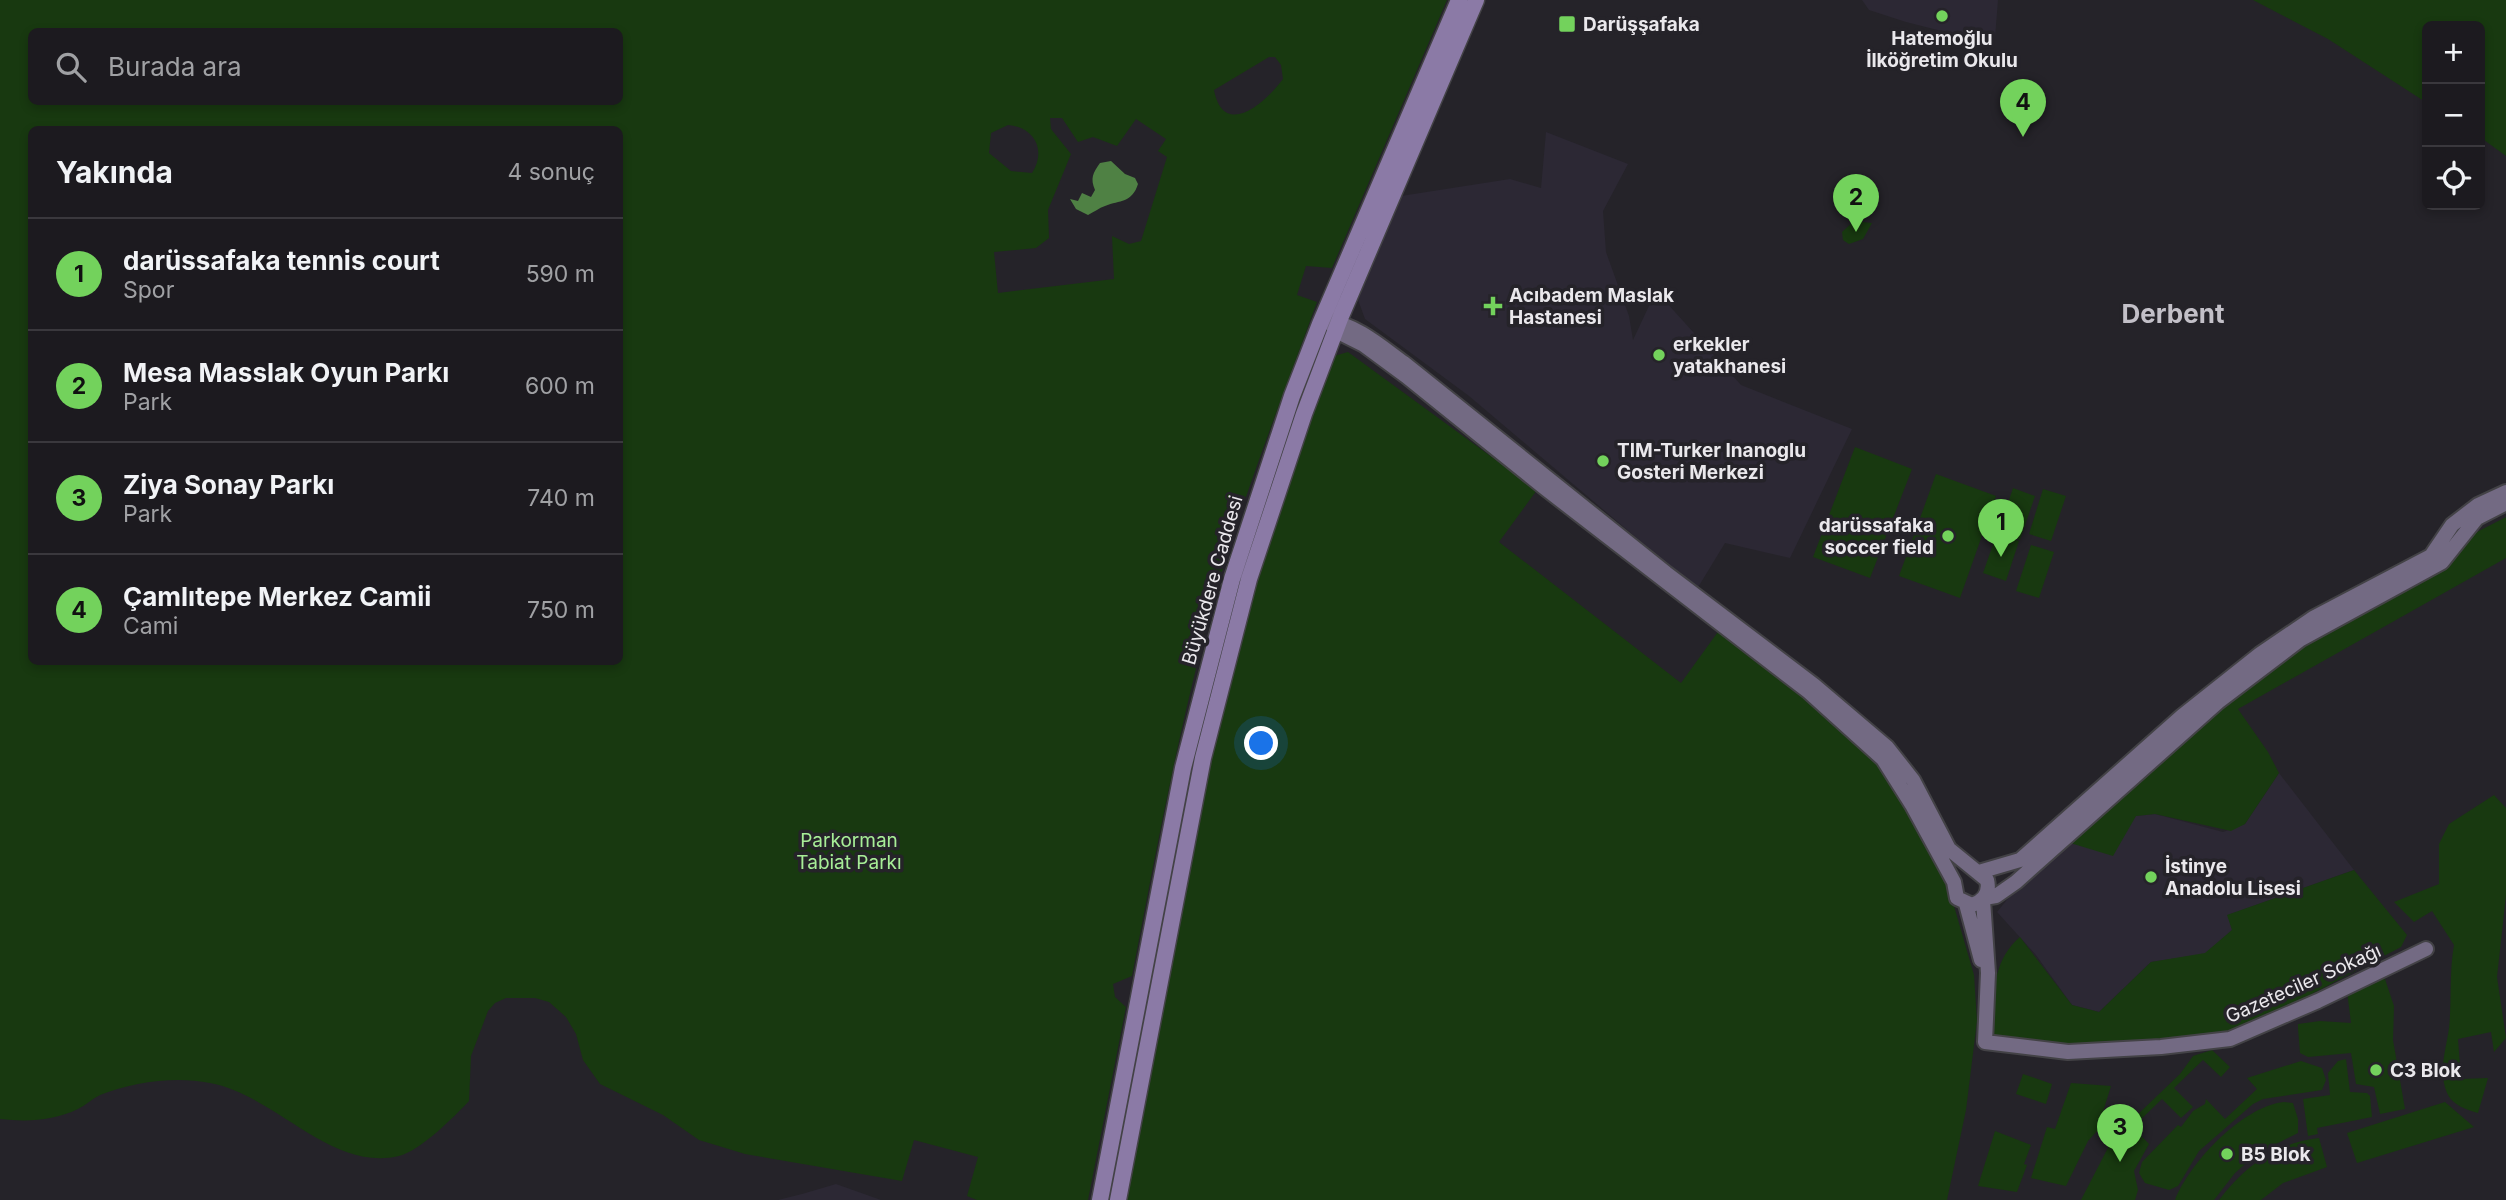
<!DOCTYPE html>
<html lang="tr">
<head>
<meta charset="utf-8">
<style>
  :root { --surface:#1c1a1f; --page:#252328; --text:#f1f3f6; --muted:#a0a1a4; --line:#3a383d; --accent:#73d25c }
  body { margin:0; font-family:Inter,sans-serif; background:var(--page); color:var(--text) }
  .controls { position:absolute; right:21px; top:21px; display:grid; overflow:hidden; border-radius:10px; box-shadow:0 4px 10px #0003 }
  .controls button { width:63px; height:63px; display:grid; place-items:center; padding:0; border:0; border-bottom:2px solid var(--line); background:var(--surface); color:var(--text); font:35px sans-serif }
  .you { position:absolute; left:1262px; top:744px; width:24px; height:24px; margin:-18px; border:5px solid #fff; border-radius:50%; background:#1a73e8; box-shadow:0 0 0 10px #1a73e833 }
  .badge { display:grid; place-items:center; width:46px; height:46px; border-radius:50%; background:var(--accent); color:#111; font-size:23px; font-weight:700 }
  .pin { position:absolute; translate:-50% -58px; filter:drop-shadow(0 2px 4px #0008) }
  .pin::after { content:''; position:absolute; top:37px; width:24px; height:21px; background:inherit; clip-path:polygon(0 0,100% 0,50% 100%) }
  .list { margin:0; padding:0; list-style:none }
  h2 { display:flex; justify-content:space-between; align-items:center; height:91px; margin:0; padding:0 28px; font-size:30px }
  h2 small { font-size:23px; font-weight:400; color:var(--muted) }
  .list li { display:grid; grid-template-columns:46px 1fr auto; gap:21px; align-items:center; box-sizing:border-box; height:112px; padding:0 28px; border-top:2px solid var(--line) }
  .list b { display:block; font-size:26px; white-space:nowrap }
  .list p { margin:0; font-size:23px; white-space:nowrap; color:var(--muted) }
  .list em { font-size:23px; font-style:normal; color:var(--muted) }
  .icon { flex:none; width:38px; height:38px; fill:none; stroke:currentColor; stroke-width:2; stroke-linecap:round; stroke-linejoin:round }
  .map { position:relative; flex:none; width:2506px; height:1200px; overflow:hidden }
  .search { position:absolute; background:var(--surface); box-shadow:0 4px 10px #0003; left:28px; top:28px; width:595px; height:77px; display:flex; align-items:center; gap:18px; box-sizing:border-box; padding:0 24px; border-radius:10px; color:var(--muted); font-size:26px }
  .panel { position:absolute; background:var(--surface); box-shadow:0 4px 10px #0003; left:28px; top:126px; width:595px; height:539px; border-radius:10px }
  .map>svg:first-child { display:block }
  .built { fill:#2c2834 }
  .green { fill:#183910; fill-rule:evenodd }
  .water { fill:#4f8144 }
  .lines { fill:none; stroke-linecap:round; stroke-linejoin:round }
  .secondary-casing { stroke:#434246; stroke-width:18 }
  .primary-casing { stroke:#434246; stroke-width:19 }
  .secondary { stroke:#736a83; stroke-width:14 }
  .primary { stroke:#8b7aa6; stroke-width:16 }
  .poi-dot { fill:#73d25c; stroke:#252329; stroke-width:2.5 }
  .labels { text-anchor:middle; stroke-width:7; stroke-linejoin:round; paint-order:stroke }
  .poi-label { font-size:19px; font-weight:bold; fill:#eae8ec; stroke:#252329; text-anchor:start }
  .street-label { font-size:19px; fill:#eae8ec; stroke:#252329 }
  .park-label { font-size:19px; fill:#a7ed97; stroke:#252329 }
  .district-label { font-size:26px; font-weight:bold; fill:#c3c0c8; stroke:#252329 }
</style>
</head>
<body>
<div class="map">
<svg width="2506" height="1200" viewBox="0 0 2506 1200">
  <rect width="100%" height="100%" fill="#252329"/>
  <path class="built" d="M 1862,0 L 1998,0 L 1995,38 L 1989,43 L 1906,22 L 1869,10 Z
    M 1546,132 L 1628,164 L 1603,211 L 1606,252 L 1629,316 L 1633,340 L 1656,291 L 1741,385 L 1852,429 L 1790,558 L 1725,543 L 1697,589 L 1469,396 L 1365,319 L 1357,297 L 1401,196 L 1510,179 L 1541,188 Z
    M 2279,773 L 2354,870 L 2228,915 L 2232,930 L 2205,954 L 2151,962 L 2099,1012 L 2072,1005 L 2036,955 L 1997,912 L 2019,885 L 2067,842 L 2136,816 L 2155,814 L 2223,832 L 2245,824 Z
    M 836,1184 L 881,1200 L 778,1200 L 802,1194 Z"/>
  <path class="green" d="M 0,0 L 1447,0 L 1332,268 L 1306,266 L 1297,295 L 1317,302 C 1288,382 1257,461 1231,542 C 1187,684 1160,830 1132,976 L 1113,984 L 1115,997 L 1126,1007 L 1088,1200 L 977,1200 L 967,1196 L 978,1157 L 914,1140 L 902,1181 L 745,1154 L 699,1140 L 663,1115 L 600,1084 L 583,1060 L 576,1034 L 566,1017 L 549,1002 L 535,998 L 506,998 L 495,1003 L 488,1011 L 471,1056 L 469,1101 C 454,1117 420,1151 399,1156 C 330,1172 276,1095 210,1083 C 175,1076 133,1082 100,1095 C 92,1099 86,1105 78,1109 C 53,1121 27,1122 0,1119 ZM 32,32 L 620,32 L 620,102 L 32,102 ZM 1269,57 L 1275,57 L 1281,65 L 1283,79 C 1266,102 1224,140 1214,90 ZM 1050,118 L 1062,118 L 1078,142 L 1093,137 L 1117,146 L 1136,119 L 1166,139 L 1158,151 L 1167,157 L 1141,241 L 1129,244 L 1112,236 L 1114,279 L 998,293 L 994,252 L 1036,248 L 1049,238 L 1048,210 L 1071,154 L 1051,129 ZM 1008,125 C 1034,127 1047,150 1032,173 L 1011,171 L 989,153 L 991,133 ZM 32,130 L 620,130 L 620,662 L 32,662 Z
    M 2253,0 L 2506,0 L 2506,156 L 2480,137 L 2480,26 L 2427,26 L 2427,103 L 2328,39 Z
    M 1854,221 L 1872,223 L 1863,239 L 1849,244 L 1843,240 L 1842,232 Z
    M 1348,352 L 1537,490 L 1499,542 L 1681,683 L 1720,629 L 1883,759 L 1945,875 L 1974,975 L 1977,1021 L 1966,1110 L 1947,1200 L 1126,1200 L 1198,815 L 1242,629 L 1322,387 L 1334,356 Z
    M 1855,447 L 1912,469 L 1870,578 L 1813,557 Z
    M 1936,474 L 1996,496 L 1960,598 L 1899,576 Z
    M 2013,488 L 2035,496 L 2020,540 L 1998,533 Z
    M 2043,489 L 2066,496 L 2051,541 L 2029,534 Z
    M 2506,517 L 2506,558 L 2238,709 L 2268,752 L 2279,773 L 2245,824 L 2231,831 L 2155,814 L 2136,816 L 2113,856 L 2067,842 L 2130,779 L 2301,645 L 2369,605 L 2451,563 L 2477,532 Z
    M 1997,533 L 2019,541 L 2006,581 L 1983,573 Z
    M 2031,545 L 2054,552 L 2039,598 L 2016,591 Z
    M 2494,795 L 2506,808 L 2506,895 L 2497,977 L 2506,1038 L 2494,1052 L 2491,1032 L 2458,1039 L 2461,1079 L 2488,1078 L 2478,1113 C 2467,1110 2452,1105 2447,1093 C 2438,1071 2446,1050 2449,1028 C 2452,1000 2449,973 2454,945 L 2432,911 L 2414,922 L 2394,902 L 2439,884 L 2439,844 L 2449,824 Z
    M 2354,870 L 2407,935 L 2401,947 L 2291,1005 L 2224,1033 L 2160,1043 L 2075,1048 L 1992,1040 C 1994,1003 1989,963 2020,937 L 2072,1005 L 2099,1012 L 2151,962 L 2205,953 L 2232,930 L 2227,915 Z
    M 2383,973 L 2394,1006 L 2393,1040 L 2405,1109 L 2380,1114 L 2374,1087 L 2356,1084 L 2351,1053 L 2308,1057 L 2300,1053 L 2298,1028 L 2298,1024 L 2320,1021 L 2351,1023 L 2347,991 Z
    M 2212,1050 L 2230,1067 L 2221,1077 L 2203,1060 L 2174,1088 L 2193,1107 L 2181,1118 L 2162,1099 L 2133,1127 L 2149,1144 L 2134,1171 L 2138,1190 L 2135,1200 L 2081,1200 L 2113,1138 L 2180,1074 L 2193,1056 Z
    M 2346,1059 L 2350,1092 L 2367,1093 L 2370,1096 L 2372,1117 L 2317,1128 L 2318,1134 L 2308,1136 L 2303,1099 L 2330,1095 L 2328,1073 L 2338,1061 Z
    M 2301,1061 L 2322,1068 L 2326,1080 L 2322,1090 L 2263,1099 L 2253,1104 L 2199,1151 L 2178,1186 L 2169,1190 L 2145,1183 L 2139,1173 L 2142,1162 L 2178,1125 L 2181,1127 L 2193,1111 L 2205,1104 L 2206,1099 L 2225,1119 L 2257,1089 L 2247,1078 Z
    M 2023,1074 L 2052,1084 L 2046,1104 L 2016,1094 Z
    M 2071,1083 L 2111,1086 L 2097,1131 L 2088,1141 L 2066,1186 L 2031,1178 L 2047,1127 L 2055,1129 Z
    M 2284,1102 L 2293,1103 L 2298,1119 L 2298,1133 L 2258,1153 L 2235,1173 L 2214,1200 L 2175,1200 C 2190,1162 2243,1106 2284,1102 Z
    M 2445,1102 L 2474,1127 L 2357,1163 L 2347,1133 Z
    M 1995,1131 L 2031,1145 L 2024,1164 L 2027,1165 L 2017,1192 L 1978,1186 Z
    M 2319,1138 L 2327,1167 L 2283,1183 L 2261,1200 L 2219,1200 C 2245,1166 2275,1143 2319,1138 Z"/>
  <path class="water" d="M 1111,161 L 1125,174 L 1135,178 L 1138,184 C 1132,203 1120,200 1105,206 C 1099,208 1094,212 1088,215 L 1076,209 L 1070,199 L 1078,201 L 1082,193 L 1091,197 L 1095,190 C 1090,178 1093,173 1100,163 Z"/>
  <g class="lines">
    <g class="secondary-casing">
      <path id="secondary" d="M 1330,322 C 1356,324 1383,348 1404,363 L 1666,573 L 1814,685 L 1887,747 L 1913,780 L 1949,849 L 1987,880 C 1990,892 1985,901 1972,905 L 1957,898 L 1954,882 L 1912,805 L 1883,759 L 1809,692 L 1546,489 L 1406,376 L 1364,345 L 1336,331 L 1330,322 L 1336,304
        M 1979,872 L 2020,860 L 2182,716 L 2260,654 L 2313,618 L 2431,556 L 2452,525 L 2478,505 L 2506,492
        M 1984,898 L 1996,896 L 2016,882 L 2218,702 L 2301,639 L 2442,562 L 2477,518 L 2506,503
        M 1983,900 L 1988,973 L 1985,1042 L 2068,1052 L 2161,1047 L 2230,1039 L 2318,1001 L 2426,949
        M 1966,904 L 1981,960"/>
    </g>
    <g class="primary-casing">
      <path id="primary" d="M 1100,1200 L 1183,768 L 1232,579 L 1292,396 L 1320,324 L 1459,0
        M 1118,1200 L 1203,758 L 1249,579 L 1304,414 L 1341,316 L 1476,0"/>
    </g>
    <use href="#secondary" class="secondary"/>
    <use href="#primary" class="primary"/>
  </g>
  <g class="poi-dot">
    <circle cx="1942" cy="16" r="7"/>
    <rect x="1558" y="15" width="18" height="18" rx="3.5"/>
    <path d="M1489.5 295.5h7v7h7v7h-7v7h-7v-7h-7v-7h7z"/>
    <circle cx="1659" cy="355" r="7"/>
    <circle cx="1603" cy="461" r="7"/>
    <circle cx="1948" cy="536" r="7"/>
    <circle cx="2151" cy="877" r="7"/>
    <circle cx="2376" cy="1070" r="7"/>
    <circle cx="2227" cy="1154" r="7"/>
  </g>
  <g class="labels">
    <g class="poi-label">
      <text x="1583" y="31">Darüşşafaka</text>
      <text x="1942" y="45" text-anchor="middle">Hatemoğlu<tspan x="1942" dy="22">İlköğretim Okulu</tspan></text>
      <text x="1509" y="302">Acıbadem Maslak<tspan x="1509" dy="22">Hastanesi</tspan></text>
      <text x="1673" y="351">erkekler<tspan x="1673" dy="22">yatakhanesi</tspan></text>
      <text x="1617" y="457">TIM-Turker Inanoglu<tspan x="1617" dy="22">Gosteri Merkezi</tspan></text>
      <text x="1934" y="532" text-anchor="end">darüssafaka<tspan x="1934" dy="22">soccer field</tspan></text>
      <text x="2165" y="873">İstinye<tspan x="2165" dy="22">Anadolu Lisesi</tspan></text>
      <text x="2390" y="1077">C3 Blok</text>
      <text x="2241" y="1161">B5 Blok</text>
    </g>
    <g class="street-label">
      <text transform="translate(1212 580) rotate(-74)" y="7">Büyükdere Caddesi</text>
      <text transform="translate(2303 983) rotate(-24)" y="7">Gazeteciler Sokağı</text>
    </g>
    <g class="park-label">
      <text x="849" y="847">Parkorman<tspan x="849" dy="22">Tabiat Parkı</tspan></text>
    </g>
    <g class="district-label">
      <text x="2173" y="323">Derbent</text>
    </g>
  </g>
</svg>
<div class="controls">
<button>+</button>
<button>−</button>
<button><svg class="icon" aria-label="locate" viewBox="0 0 24 24"><circle cx="12" cy="12" r="6"/><path d="M12 2v4M12 18v4M2 12h4M18 12h4"/></svg></button>
</div>
<div class="you"></div>
<div class="pin badge" style="left:2001px;top:557px">1</div>
<div class="pin badge" style="left:1856px;top:232px">2</div>
<div class="pin badge" style="left:2120px;top:1162px">3</div>
<div class="pin badge" style="left:2023px;top:137px">4</div>
<div class="search"><svg class="icon" aria-label="search" viewBox="0 0 24 24"><circle cx="10" cy="10" r="6"/><path d="M15 15l6 6"/></svg>Burada ara</div>
<section class="panel">
<h2>Yakında<small>4 sonuç</small></h2>
<ul class="list">
<li><span class="badge">1</span><div><b>darüssafaka tennis court</b><p>Spor</p></div><em>590 m</em></li>
<li><span class="badge">2</span><div><b>Mesa Masslak Oyun Parkı</b><p>Park</p></div><em>600 m</em></li>
<li><span class="badge">3</span><div><b>Ziya Sonay Parkı</b><p>Park</p></div><em>740 m</em></li>
<li><span class="badge">4</span><div><b>Çamlıtepe Merkez Camii</b><p>Cami</p></div><em>750 m</em></li>
</ul>
</section>
</div>
</body>
</html>
